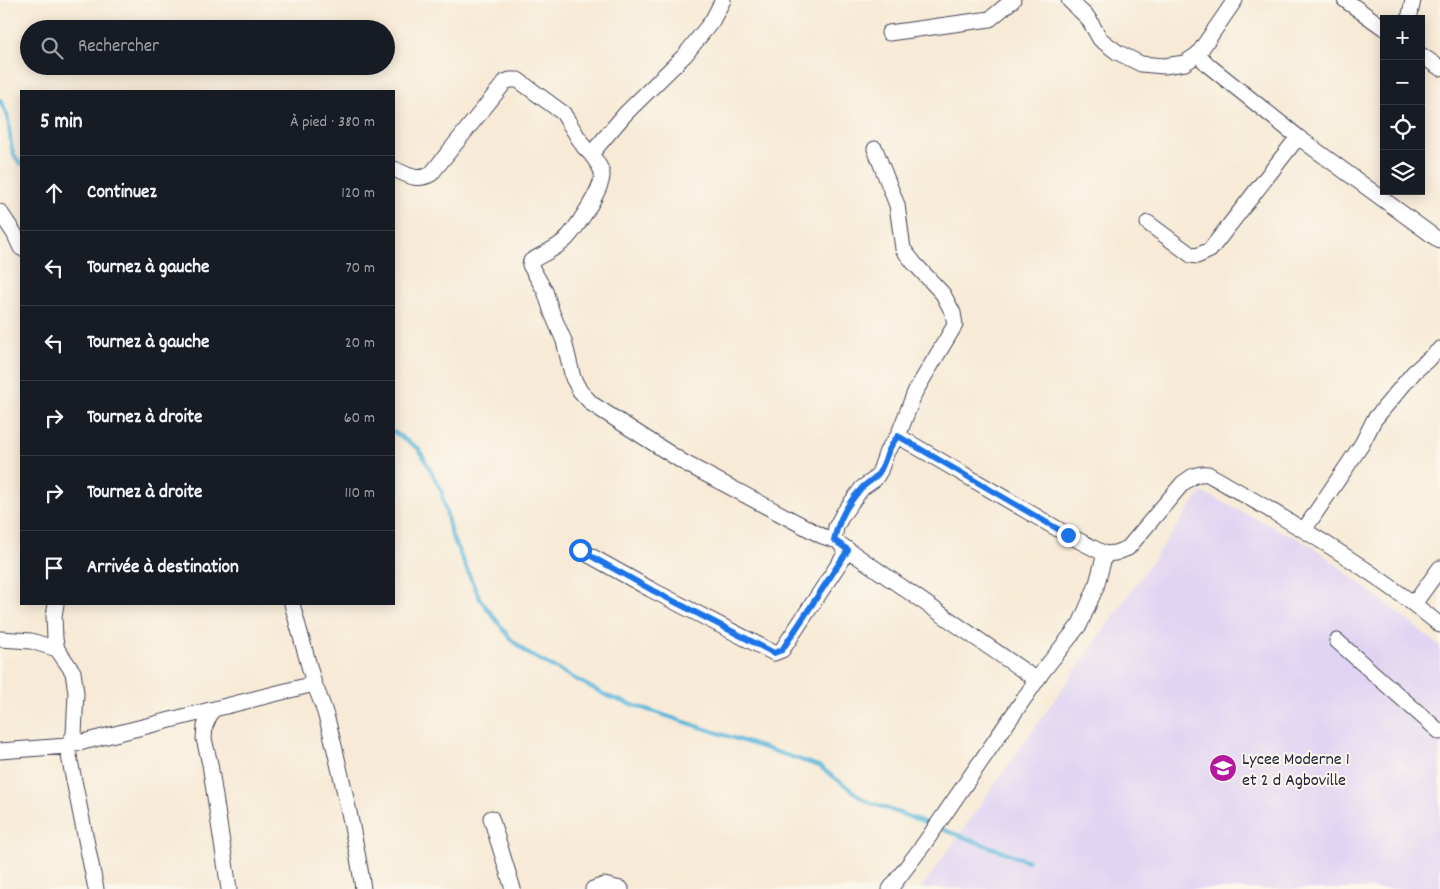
<!DOCTYPE html>
<html lang="fr">
<head>
<meta charset="utf-8">
<style>
  :root { --surface:#171b24; --page:#242831; --text:#f1f3f6; --muted:#9ea1a6; --line:#363941 }
  body { margin:0; font-family:Dekko,sans-serif; background:var(--page); color:var(--text) }
  .controls { position:absolute; right:15px; top:15px; display:grid; overflow:hidden; border-radius:0px; box-shadow:0 2px 12px #0003 }
  .controls button { width:45px; height:45px; display:grid; place-items:center; padding:0; border:0; border-bottom:1px solid var(--line); background:var(--surface); color:var(--text); font:25px sans-serif }
  .stop { position:absolute; width:15px; height:15px; margin:-11px; border:4px solid #1a73e8; border-radius:50%; background:#fff }
  .stop.end { background:#1a73e8; border-color:#fff; box-shadow:0 1px 5px #0008 }
  .list { margin:0; padding:0; list-style:none }
  h2 { display:flex; justify-content:space-between; align-items:center; height:65px; margin:0; padding:0 20px; font-size:21px }
  h2 small { font-size:16px; font-weight:400; color:var(--muted) }
  .list li { display:grid; grid-template-columns:32px 1fr auto; gap:15px; align-items:center; box-sizing:border-box; height:75px; padding:0 20px; border-top:1px solid var(--line) }
  .list b { display:block; font-size:19px; white-space:nowrap }
  .list em { font-size:16px; font-style:normal; color:var(--muted) }
  .icon { flex:none; width:28px; height:28px; fill:none; stroke:currentColor; stroke-width:2; stroke-linecap:round; stroke-linejoin:round }
  .map { position:relative; flex:none; width:1440px; height:889px; overflow:hidden }
  .search { position:absolute; background:var(--surface); box-shadow:0 2px 12px #0003; left:20px; top:20px; width:375px; height:55px; display:flex; align-items:center; gap:12px; box-sizing:border-box; padding:0 18px; border-radius:28px; color:var(--muted); font-size:19px }
  .panel { position:absolute; background:var(--surface); box-shadow:0 2px 12px #0003; left:20px; top:90px; width:375px; height:515px; border-radius:0px }
  .map>svg:first-child { display:block }
  .built { fill:#e1d4f3 }
  .lines { fill:none; stroke-linecap:round; stroke-linejoin:round }
  .stream { stroke:#5db7db; stroke-width:4 }
  .minor-casing { stroke:#424052; stroke-width:17 }
  .minor { stroke:#fff; stroke-width:15 }
  .route { stroke:#1a73e8; stroke-width:6 }
  .labels { text-anchor:middle; stroke-width:4; stroke-linejoin:round; paint-order:stroke }
  .poi-label { font-size:18px; fill:#22223b; stroke:#fbf7ec; text-anchor:start }
</style>
</head>
<body>
<div class="map">
<svg width="1440" height="889" viewBox="0 0 1440 889">
  <rect width="100%" height="100%" fill="#fbf7ec"/>
  <filter id="ink" filterUnits="userSpaceOnUse"><feTurbulence type="fractalNoise" baseFrequency=".02" numOctaves="2"/><feDisplacementMap in="SourceGraphic" scale="10" xChannelSelector="R" yChannelSelector="G"/><feConvolveMatrix kernelMatrix="1 2 1 2 8 2 1 2 1" color-interpolation-filters="sRGB"/></filter>
  <filter id="wash" filterUnits="userSpaceOnUse"><feTurbulence type="fractalNoise" baseFrequency=".0096" numOctaves="4" result="noise"/><feDisplacementMap in="SourceGraphic" scale="20" xChannelSelector="R" yChannelSelector="G"/><feGaussianBlur stdDeviation="1.12" result="paint"/><feColorMatrix in="noise" values="0 0 0 0 0 0 0 0 0 0 0 0 0 0 0 0 0 1.4 0 .05"/><feComposite in="paint" operator="in"/></filter>
  <g filter="url(#wash)">
    <rect width="100%" height="100%" fill="#f7ead6"/>
    <path class="built" d="M 1201,492 L 1312,546 L 1440,646 L 1440,889 L 921,889 Z"/>
    <g class="lines">
      <path class="stream" d="M 0,100 C 2,105 5,110 7,115 C 11,129 8,154 21,164
        M 394,432 L 419,449 L 441,490 L 451,534 L 480,599 L 510,638 L 527,653 L 609,697 L 819,766 L 866,801 L 932,825
        M 939,828 L 1028,861"/>
    </g>
  </g>
  <g filter="url(#ink)">
    <g class="lines">
      <g class="minor-casing">
        <path id="minor" d="M 723,0 L 712,21 L 685,55 L 626,113 L 591,154 C 595,160 601,166 602,174 C 604,187 574,232 564,241 C 555,249 541,255 531,261 L 530,265 L 545,291 L 552,313 L 564,341 L 573,378 L 580,391 L 592,404 L 683,462 L 822,536 L 834,540 L 836,527 L 843,514 L 862,488 L 875,479 L 880,471 L 887,451 L 898,436 L 915,392 L 955,325 L 953,313 L 943,294 L 914,263 L 903,249 L 897,205 L 875,149
          M 1069,0 L 1088,18 L 1100,39 L 1117,52 L 1141,64 L 1164,66 L 1185,63 L 1198,54 L 1208,65 L 1298,137 L 1440,241
          M 1345,0 L 1384,28
          M 1409,19 L 1413,0
          M 889,33 L 990,19 L 1013,0
          M 1198,54 L 1235,0
          M 1421,55 L 1440,68
          M 394,169 C 408,175 416,182 431,174 L 505,82 L 510,80 L 518,80 L 563,113 L 584,147 L 591,154
          M 0,212 L 14,233 L 21,248
          M 1148,223 L 1191,255 L 1197,256 L 1210,250 L 1298,137
          M 898,436 L 1068,535 L 1105,554 L 1115,553 L 1128,548 L 1182,484 C 1191,477 1196,473 1208,474 C 1288,520 1369,566 1440,625
          M 1304,530 L 1362,444 L 1374,420 L 1414,372 L 1440,349
          M 841,545 L 1037,680
          M 580,550 L 650,589 L 774,653 L 782,650 L 848,550
          M 56,604 L 54,616 L 55,639 L 57,649 L 73,672 L 76,693 L 74,735 L 67,746 L 96,889
          M 292,604 L 314,684
          M 1414,604 L 1440,568
          M 0,639 L 31,641 L 57,649
          M 1337,641 L 1440,732
          M 212,710 L 205,726 L 204,739 L 210,764 L 229,889
          M 0,751 L 67,746 L 314,684 C 328,714 334,747 342,780 C 350,816 358,852 363,889
          M 491,818 L 513,889
          M 593,889 L 604,885 L 621,889
          M 890,889 L 924,844 L 1043,671 L 1080,624 L 1096,587 L 1105,554"/>
      </g>
      <use href="#minor" class="minor"/>
    </g>
  </g>
  <g class="lines" filter="url(#ink)">
    <path class="route" d="M 580,550 L 650,589 L 774,653 L 782,650 L 848,550 L 834,540 C 838,521 847,504 861,489 C 867,482 876,479 880,471 C 888,456 886,450 898,436 L 1068,535"/>
  </g>
  <defs>
    <g id="school-disc" transform="scale(1.4375)"><circle r="9.5" fill="#b5179e" stroke="#fbf7ec"/><path d="M0-5L7-2L0 1L-7-2ZM-4 1L0 2.5L4 1V4Q0 6-4 4Z" fill="#fff"/></g>
  </defs>
  <g fill-rule="evenodd">
    <use href="#school-disc" x="1223" y="768"/>
  </g>
  <g class="labels">
    <g class="poi-label">
      <text x="1242" y="764">Lycee Moderne 1<tspan x="1242" dy="21">et 2 d Agboville</tspan></text>
    </g>
  </g>
</svg>
<div class="controls">
<button>+</button>
<button>−</button>
<button><svg class="icon" aria-label="locate" viewBox="0 0 24 24"><circle cx="12" cy="12" r="6"/><path d="M12 2v4M12 18v4M2 12h4M18 12h4"/></svg></button>
<button><svg class="icon" aria-label="layers" viewBox="0 0 24 24"><path d="M12 4l9 5-9 5-9-5zM3 14l9 5 9-5"/></svg></button>
</div>
<div class="stop" style="left:580px;top:550px"></div>
<div class="stop end" style="left:1068px;top:535px"></div>
<div class="search"><svg class="icon" aria-label="search" viewBox="0 0 24 24"><circle cx="10" cy="10" r="6"/><path d="M15 15l6 6"/></svg>Rechercher</div>
<section class="panel">
<h2>5 min<small>À pied · 380 m</small></h2>
<ul class="list">
<li><svg class="icon" aria-label="ahead" viewBox="0 0 24 24"><path d="M12 20V5M6 11l6-6 6 6"/></svg><div><b>Continuez</b></div><em>120 m</em></li>
<li><svg class="icon" aria-label="left" viewBox="0 0 24 24"><path d="M17 20v-9H6M10 6l-5 5 5 5"/></svg><div><b>Tournez à gauche</b></div><em>70 m</em></li>
<li><svg class="icon" aria-label="left" viewBox="0 0 24 24"><path d="M17 20v-9H6M10 6l-5 5 5 5"/></svg><div><b>Tournez à gauche</b></div><em>20 m</em></li>
<li><svg class="icon" aria-label="right" viewBox="0 0 24 24"><path d="M7 20v-9h11M14 6l5 5-5 5"/></svg><div><b>Tournez à droite</b></div><em>60 m</em></li>
<li><svg class="icon" aria-label="right" viewBox="0 0 24 24"><path d="M7 20v-9h11M14 6l5 5-5 5"/></svg><div><b>Tournez à droite</b></div><em>110 m</em></li>
<li><svg class="icon" aria-label="arrive" viewBox="0 0 24 24"><path d="M6 21V4h12l-3 4 3 4H6"/></svg><div><b>Arrivée à destination</b></div></li>
</ul>
</section>
</div>
</body>
</html>
